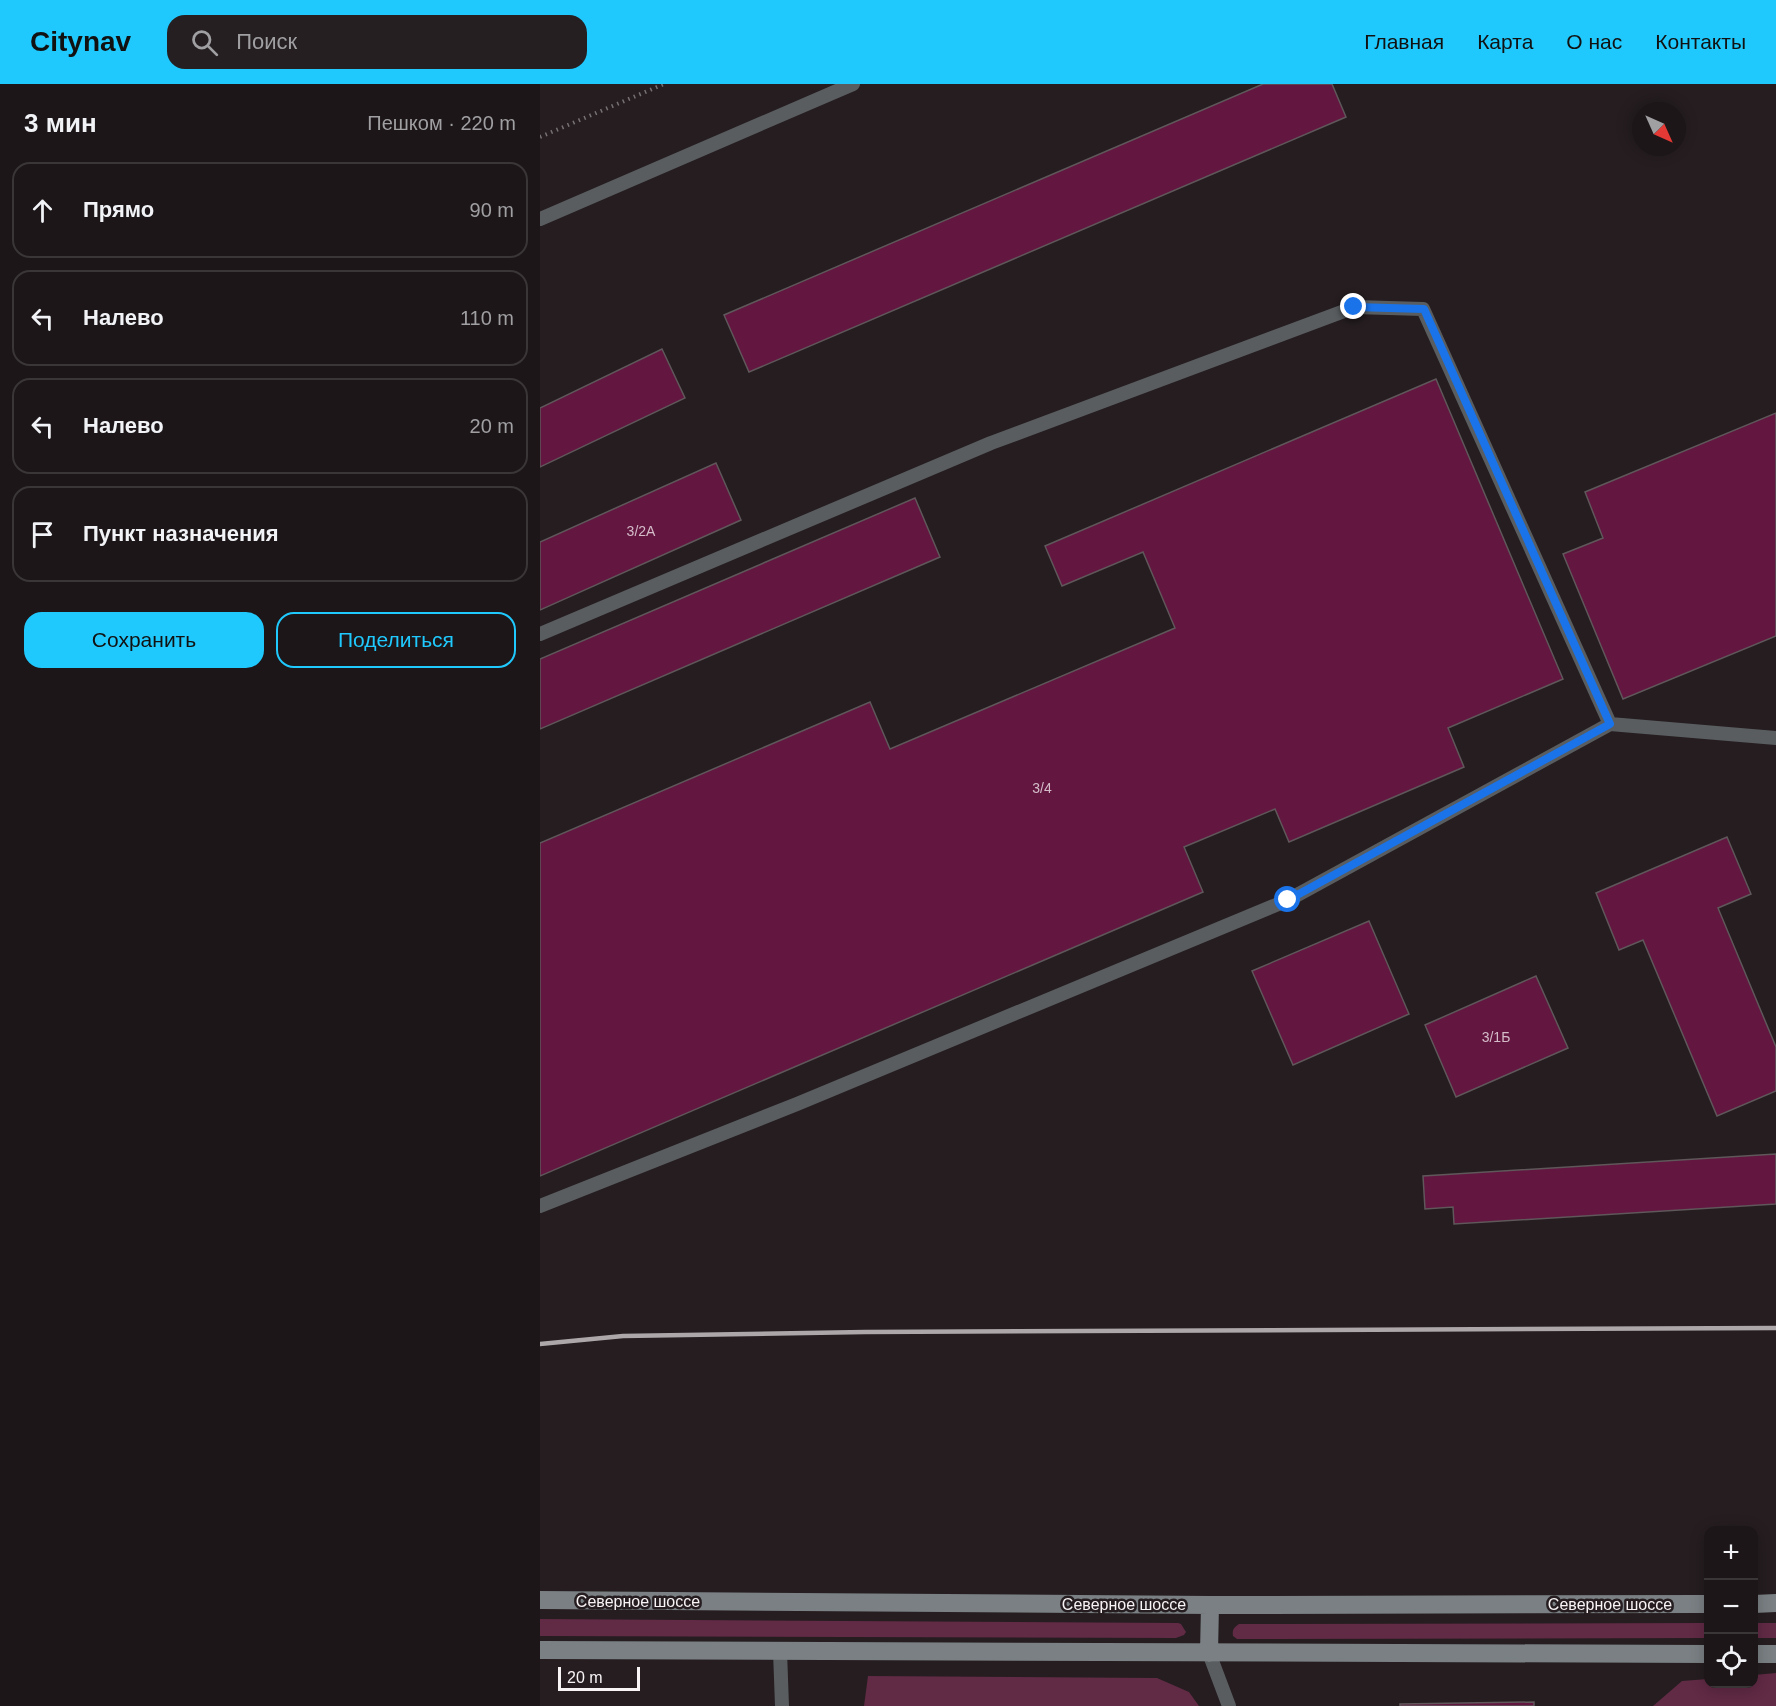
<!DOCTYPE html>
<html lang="ru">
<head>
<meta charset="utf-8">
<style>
  :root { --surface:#1c1618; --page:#251f21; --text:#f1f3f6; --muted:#a09fa2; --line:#3a3537; --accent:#20c9fd }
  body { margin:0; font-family:Arial,sans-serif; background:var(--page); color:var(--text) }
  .controls { position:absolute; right:18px; bottom:18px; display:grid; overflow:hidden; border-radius:12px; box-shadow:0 3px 15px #0003 }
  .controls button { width:54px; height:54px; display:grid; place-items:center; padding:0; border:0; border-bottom:2px solid var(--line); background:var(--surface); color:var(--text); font:30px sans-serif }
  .compass { position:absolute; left:1092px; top:18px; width:54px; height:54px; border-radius:50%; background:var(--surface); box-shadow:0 3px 15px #0003; rotate:135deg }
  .scale { position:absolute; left:18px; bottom:15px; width:82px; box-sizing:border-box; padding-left:6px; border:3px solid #f8f3f5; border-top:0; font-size:16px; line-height:21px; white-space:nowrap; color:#f8f3f5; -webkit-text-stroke:4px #251d20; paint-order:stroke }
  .stop { position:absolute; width:18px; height:18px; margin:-14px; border:4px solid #1a73e8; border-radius:50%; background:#fff }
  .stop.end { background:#1a73e8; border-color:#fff; box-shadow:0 2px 6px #0008 }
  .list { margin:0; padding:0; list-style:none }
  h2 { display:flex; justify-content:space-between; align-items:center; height:78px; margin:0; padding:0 24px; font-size:26px }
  h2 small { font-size:20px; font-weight:400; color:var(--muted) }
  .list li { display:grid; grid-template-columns:39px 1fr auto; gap:18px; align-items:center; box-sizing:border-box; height:96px; margin:0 12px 12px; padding:0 12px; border:2px solid var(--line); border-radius:18px }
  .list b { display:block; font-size:22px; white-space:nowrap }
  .list em { font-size:20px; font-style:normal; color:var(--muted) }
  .actions { display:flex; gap:12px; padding:18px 24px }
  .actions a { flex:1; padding:14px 0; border:2px solid var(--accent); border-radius:18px; text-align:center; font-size:21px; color:var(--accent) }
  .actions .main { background:var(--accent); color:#111 }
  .icon { flex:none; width:33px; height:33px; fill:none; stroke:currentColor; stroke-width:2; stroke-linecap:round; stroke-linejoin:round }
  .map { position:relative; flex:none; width:1236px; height:1622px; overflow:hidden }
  header { display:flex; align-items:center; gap:36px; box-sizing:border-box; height:84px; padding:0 30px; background:var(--accent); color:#111 }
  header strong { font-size:28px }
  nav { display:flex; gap:33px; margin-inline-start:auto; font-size:21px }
  .search { width:420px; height:54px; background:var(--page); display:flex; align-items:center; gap:15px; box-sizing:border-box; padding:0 21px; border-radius:18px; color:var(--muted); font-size:22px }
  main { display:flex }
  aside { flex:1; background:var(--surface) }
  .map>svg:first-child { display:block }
  .green { fill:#612a45 }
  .building { fill:#631640; stroke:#5f575a; stroke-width:1.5 }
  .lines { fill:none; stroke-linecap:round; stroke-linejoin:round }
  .path { stroke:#777173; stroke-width:4; stroke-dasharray:1.5 4.5; stroke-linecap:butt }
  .lane { stroke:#595d5f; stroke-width:14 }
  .secondary { stroke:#7a8083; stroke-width:18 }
  .rail { stroke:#ada7aa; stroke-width:4.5 }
  .route { stroke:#1a73e8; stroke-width:8 }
  .labels { text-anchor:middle; stroke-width:5; stroke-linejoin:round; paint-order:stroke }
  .number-label { font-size:14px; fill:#d3bcc8 }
  .street-label { font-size:16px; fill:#f8f3f5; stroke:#251d20 }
</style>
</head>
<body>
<header>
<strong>Citynav</strong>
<div class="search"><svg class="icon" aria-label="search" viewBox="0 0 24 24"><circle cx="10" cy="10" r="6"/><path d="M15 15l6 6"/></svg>Поиск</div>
<nav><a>Главная</a><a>Карта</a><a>О нас</a><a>Контакты</a></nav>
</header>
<main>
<aside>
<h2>3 мин<small>Пешком · 220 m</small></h2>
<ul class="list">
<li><svg class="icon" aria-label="ahead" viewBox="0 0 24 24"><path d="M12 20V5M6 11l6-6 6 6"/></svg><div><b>Прямо</b></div><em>90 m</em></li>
<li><svg class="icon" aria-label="left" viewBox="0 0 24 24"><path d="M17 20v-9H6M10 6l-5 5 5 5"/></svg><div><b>Налево</b></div><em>110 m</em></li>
<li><svg class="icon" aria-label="left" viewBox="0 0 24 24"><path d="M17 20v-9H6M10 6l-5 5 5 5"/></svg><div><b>Налево</b></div><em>20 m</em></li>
<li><svg class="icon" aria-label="arrive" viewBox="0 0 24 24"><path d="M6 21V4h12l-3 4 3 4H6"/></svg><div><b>Пункт назначения</b></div></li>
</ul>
<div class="actions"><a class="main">Сохранить</a><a>Поделиться</a></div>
</aside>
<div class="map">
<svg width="1236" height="1622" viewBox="0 0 1236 1622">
  <rect width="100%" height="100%" fill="#251d20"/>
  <path class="green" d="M 0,1535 L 638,1539 L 641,1540 L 646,1548 L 644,1551 L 636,1554 L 0,1552 Z
    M 1168,1539 L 1168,1554 L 697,1555 L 693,1552 C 692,1546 694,1543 699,1540 Z
    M 1214,1539 L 1236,1539 L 1236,1554 L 1214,1554 Z
    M 1236,1589 L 1236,1622 L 1113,1622 L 1142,1597 L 1168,1595 L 1168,1600 L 1214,1600 L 1214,1591 Z
    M 328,1592 L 617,1594 L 649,1608 L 659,1622 L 324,1622 Z"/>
  <path class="building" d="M 723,0 L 792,0 L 806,33 L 209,288 L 184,231 Z
    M 122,265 L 145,314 L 0,383 L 0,324 Z
    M 896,295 L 1023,595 L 908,644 L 924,683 L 749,758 L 735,725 L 644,763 L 663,808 L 0,1092 L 0,759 L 330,618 L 350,665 L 635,544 L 603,468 L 522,502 L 505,462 Z
    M 1236,329 L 1236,552 L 1083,615 L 1023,470 L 1063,454 L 1045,408 Z
    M 176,379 L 201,436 L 0,526 L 0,458 Z
    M 375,414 L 400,473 L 0,645 L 0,575 Z
    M 1187,753 L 1211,810 L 1178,824 L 1236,963 L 1236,1007 L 1177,1032 L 1103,856 L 1079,866 L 1056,809 Z
    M 829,837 L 869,930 L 753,981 L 712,887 Z
    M 996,892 L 1028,964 L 916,1013 L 885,941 Z
    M 1236,1070 L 1236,1120 L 914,1140 L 913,1123 L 885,1125 L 883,1092 Z
    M 994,1618 L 994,1622 L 860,1622 L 860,1620 Z"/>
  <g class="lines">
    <path class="path" d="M 0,53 L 124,0"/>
    <path class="lane" d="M 0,135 L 313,0
      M 0,550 L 451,359 L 815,223 L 883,225 L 1070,640 L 1236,654
      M 0,1122 L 257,1020 L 748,816 L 1070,640
      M 240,1567 L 242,1622
      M 669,1569 L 689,1622"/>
    <path class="secondary" d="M 0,1516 L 670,1521 L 1168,1520
      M 1214,1520 L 1236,1519
      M 0,1566 L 1168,1570
      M 669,1569 L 670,1521
      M 1214,1570 L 1236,1570"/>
    <path class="rail" d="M 0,1260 L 83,1252 L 325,1248 L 1236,1244"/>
  </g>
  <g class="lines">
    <path class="route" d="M 748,816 L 1070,640 L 884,225 L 814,223"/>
  </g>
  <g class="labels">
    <g class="number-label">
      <text x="101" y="452">3/2А</text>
      <text x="502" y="709">3/4</text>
      <text x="956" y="958">3/1Б</text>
    </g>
    <g class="street-label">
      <text x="98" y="1523">Северное шоссе</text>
      <text x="584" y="1526">Северное шоссе</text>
      <text x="1070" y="1526">Северное шоссе</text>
    </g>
  </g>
</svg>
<div class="controls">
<button>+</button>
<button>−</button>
<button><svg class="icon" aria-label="locate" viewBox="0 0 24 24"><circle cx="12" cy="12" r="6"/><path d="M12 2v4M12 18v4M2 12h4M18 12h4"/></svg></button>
</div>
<svg class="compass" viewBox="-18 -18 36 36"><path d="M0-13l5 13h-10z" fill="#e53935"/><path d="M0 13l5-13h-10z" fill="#a09fa2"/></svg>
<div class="scale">20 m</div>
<div class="stop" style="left:748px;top:816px"></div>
<div class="stop end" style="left:814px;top:223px"></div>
</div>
</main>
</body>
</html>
